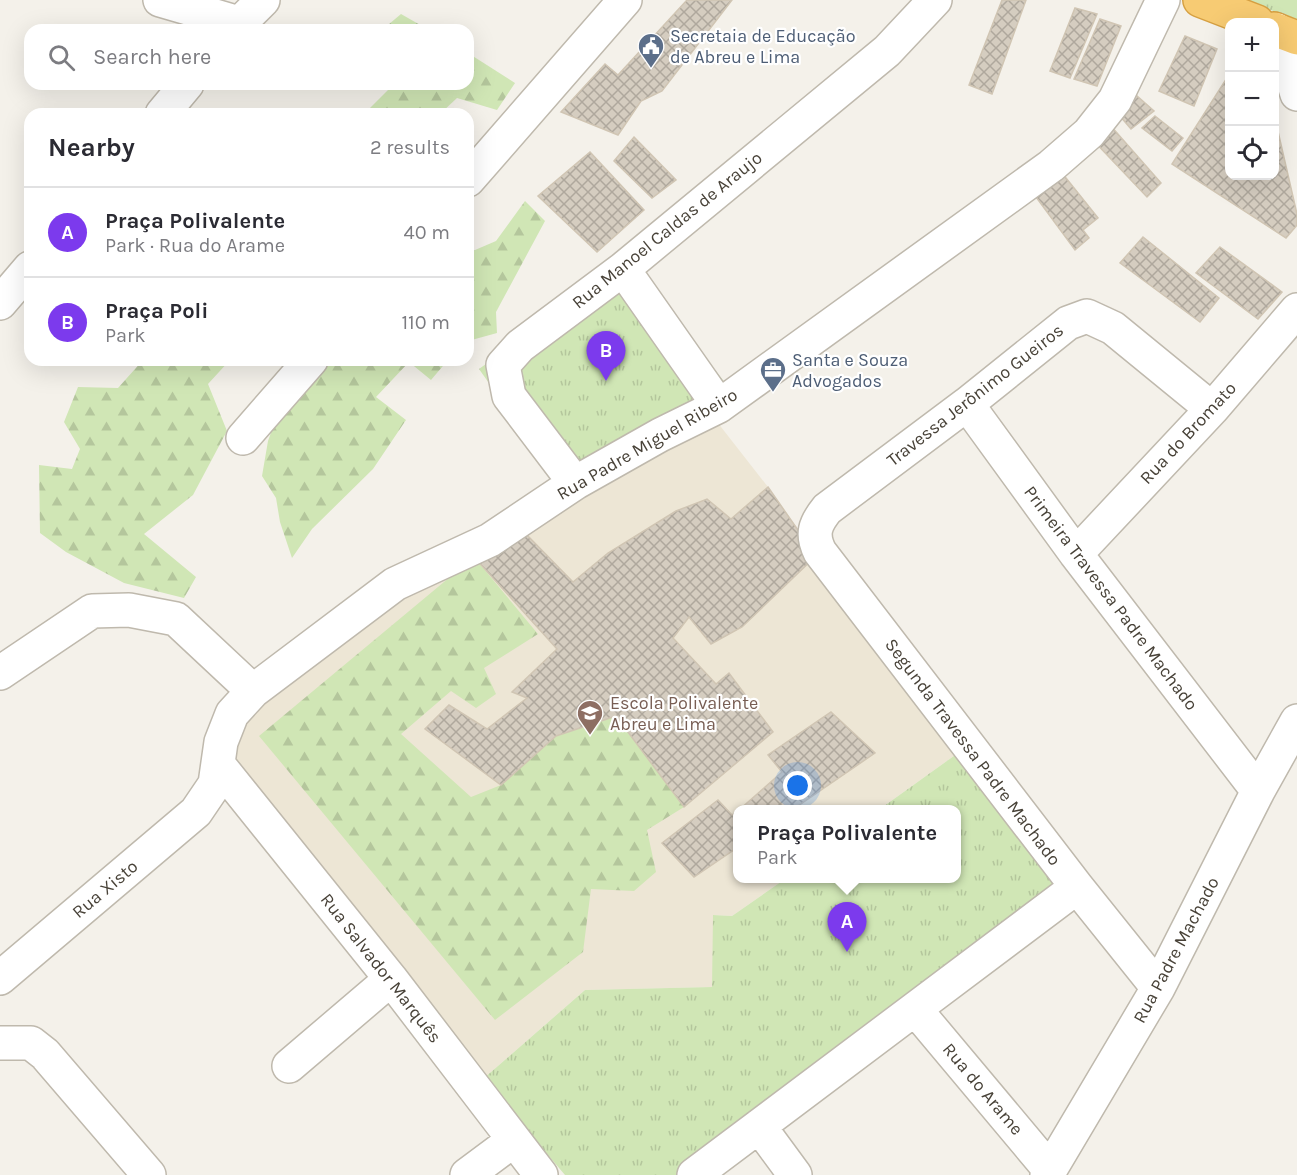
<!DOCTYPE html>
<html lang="en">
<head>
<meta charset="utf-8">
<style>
  :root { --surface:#fff; --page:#f7f7f7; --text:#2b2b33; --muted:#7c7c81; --line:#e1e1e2; --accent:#7c3aed }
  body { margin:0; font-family:Karla,sans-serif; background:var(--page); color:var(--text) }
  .controls { position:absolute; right:18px; top:18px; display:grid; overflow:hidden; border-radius:12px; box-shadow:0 6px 24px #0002 }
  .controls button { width:54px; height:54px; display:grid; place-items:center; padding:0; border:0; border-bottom:2px solid var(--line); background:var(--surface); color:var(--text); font:30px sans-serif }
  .you { position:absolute; left:798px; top:786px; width:21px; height:21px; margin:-15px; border:4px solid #fff; border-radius:50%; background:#1a73e8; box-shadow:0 0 0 9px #1a73e833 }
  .badge { display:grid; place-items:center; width:39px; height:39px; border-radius:50%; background:var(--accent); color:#fff; font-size:20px; font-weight:700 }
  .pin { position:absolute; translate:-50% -50px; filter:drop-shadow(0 2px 3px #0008) }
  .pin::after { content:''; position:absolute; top:32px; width:21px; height:18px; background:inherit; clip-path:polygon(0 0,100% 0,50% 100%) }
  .popup { position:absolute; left:733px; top:805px; width:228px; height:78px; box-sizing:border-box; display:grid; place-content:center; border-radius:12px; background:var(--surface); filter:drop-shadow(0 2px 4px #0005); font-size:20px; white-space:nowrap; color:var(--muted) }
  .popup b { font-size:22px; color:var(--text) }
  .popup::after { content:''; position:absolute; left:50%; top:100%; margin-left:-12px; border:12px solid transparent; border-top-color:var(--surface) }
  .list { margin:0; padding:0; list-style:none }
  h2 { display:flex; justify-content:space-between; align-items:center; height:78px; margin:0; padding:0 24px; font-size:26px }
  h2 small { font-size:20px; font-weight:400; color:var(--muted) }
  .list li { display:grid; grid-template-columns:39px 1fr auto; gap:18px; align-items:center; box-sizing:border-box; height:90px; padding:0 24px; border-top:2px solid var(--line) }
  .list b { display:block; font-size:22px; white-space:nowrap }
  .list p { margin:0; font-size:20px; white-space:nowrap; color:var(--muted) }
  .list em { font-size:20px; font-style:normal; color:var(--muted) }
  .icon { flex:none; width:33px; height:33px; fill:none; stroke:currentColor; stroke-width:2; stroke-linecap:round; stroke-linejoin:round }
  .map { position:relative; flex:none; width:1297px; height:1175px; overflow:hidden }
  .search { position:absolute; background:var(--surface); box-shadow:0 6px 24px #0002; left:24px; top:24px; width:450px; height:66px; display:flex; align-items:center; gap:15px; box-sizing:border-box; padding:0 21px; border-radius:18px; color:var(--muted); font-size:22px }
  .panel { position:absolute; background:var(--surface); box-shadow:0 6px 24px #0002; left:24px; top:108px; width:450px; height:258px; border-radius:18px }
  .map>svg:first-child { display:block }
  .education { fill:#ede6d5 }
  .forest { fill:url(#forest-firs) }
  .park { fill:url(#park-tufts) }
  .building { fill:url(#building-cross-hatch); stroke:#d0c5b3; stroke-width:1.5 }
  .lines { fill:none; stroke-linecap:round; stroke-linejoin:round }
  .minor-casing { stroke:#bfb9ad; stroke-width:36 }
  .highway-casing { stroke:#d6a042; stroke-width:36 }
  .minor { stroke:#fff; stroke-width:33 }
  .highway { stroke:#f7cb73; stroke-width:33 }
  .labels { text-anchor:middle; stroke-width:4.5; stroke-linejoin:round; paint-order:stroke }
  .service-label { font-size:18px; fill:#4e5e75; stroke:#fff; text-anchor:start }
  .street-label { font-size:18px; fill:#484238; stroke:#fff }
  .education-label { font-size:18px; fill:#785e54; stroke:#fff; text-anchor:start }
</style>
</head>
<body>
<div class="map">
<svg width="1297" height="1175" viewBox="0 0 1297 1175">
  <defs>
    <pattern id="forest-firs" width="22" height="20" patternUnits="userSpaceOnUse" patternTransform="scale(1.5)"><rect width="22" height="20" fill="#d0e6b5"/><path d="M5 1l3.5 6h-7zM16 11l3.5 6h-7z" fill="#b4c69c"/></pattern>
    <pattern id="park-tufts" width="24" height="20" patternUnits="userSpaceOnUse" patternTransform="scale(1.5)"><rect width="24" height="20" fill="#d0e6b5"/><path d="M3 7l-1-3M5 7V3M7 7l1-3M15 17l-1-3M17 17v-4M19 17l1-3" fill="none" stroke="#b4c69c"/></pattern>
    <pattern id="building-cross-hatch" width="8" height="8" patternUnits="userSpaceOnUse" patternTransform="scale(1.5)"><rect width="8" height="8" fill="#d5cdc0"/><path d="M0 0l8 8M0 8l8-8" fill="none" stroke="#afa89d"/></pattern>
  </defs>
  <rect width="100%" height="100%" fill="#f4f1ea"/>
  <path class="education" d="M 707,409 L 768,487 L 958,753 L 880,809 L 738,810 L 738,878 L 785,879 L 732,916 L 713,915 L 713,987 L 585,990 L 483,1079 L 228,758 L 240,719 L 368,615 Z"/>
  <path class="forest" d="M 401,14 L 429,30 L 382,30 Z
    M 468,53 L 515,83 L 497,110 L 457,98 L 440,114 L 364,114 L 394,84 L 468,84 Z
    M 525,201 L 545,221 L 496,312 L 497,333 L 468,341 L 468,253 L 496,241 Z
    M 143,360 L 230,360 L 208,384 L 227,431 L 193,495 L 144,534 L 196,577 L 184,598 L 124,583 L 66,552 L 40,533 L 39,465 L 72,469 L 80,449 L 64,422 L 78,387 L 118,388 Z
    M 322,360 L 448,360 L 431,380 L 409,362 L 376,397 L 406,420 L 373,469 L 312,529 L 292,558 L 280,522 L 276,498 L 262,476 L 268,441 L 279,410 Z
    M 474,557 L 538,634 L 484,668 L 496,694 L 476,708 L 451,691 L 401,734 L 471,797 L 501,785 L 556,736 L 616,716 L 684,807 L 647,830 L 656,872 L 634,891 L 591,889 L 583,952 L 495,1020 L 259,736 Z"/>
  <path class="park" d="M 1244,0 L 1297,0 L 1297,20 Z
    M 629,260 L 733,393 L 568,495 L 479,369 Z
    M 958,753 L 1068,887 L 683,1175 L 565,1175 L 483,1079 L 585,990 L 712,987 L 713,915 L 732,916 L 785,879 L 956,878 L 956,810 L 880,809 Z"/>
  <path class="building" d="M 687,0 L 732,0 L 662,91 L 641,101 L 618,135 L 561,112 L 605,64 L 618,75 Z
    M 1002,0 L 1026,0 L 992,94 L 969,85 Z
    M 1075,8 L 1097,14 L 1070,78 L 1050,71 Z
    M 1100,19 L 1121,26 L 1097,86 L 1074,79 Z
    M 1185,36 L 1217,49 L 1194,106 L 1159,91 Z
    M 1230,73 L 1230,176 L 1274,176 L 1274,114 L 1297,214 L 1297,225 L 1286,238 L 1172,164 Z
    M 1136,95 L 1154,111 L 1131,129 L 1119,115 Z
    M 1155,116 L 1183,138 L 1172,151 L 1142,128 Z
    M 1110,125 L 1161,183 L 1147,197 L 1092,139 Z
    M 634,137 L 676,180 L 652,198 L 614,161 Z
    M 590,152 L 644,210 L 597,252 L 538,196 Z
    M 1062,173 L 1098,218 L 1083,230 L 1089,238 L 1075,250 L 1033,193 Z
    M 1143,237 L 1219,298 L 1200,322 L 1120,263 Z
    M 1220,247 L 1282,292 L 1258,319 L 1196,273 Z
    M 768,487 L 816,556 L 742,627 L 711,644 L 689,617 L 673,638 L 716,684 L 729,673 L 773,732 L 684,807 L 616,716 L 556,736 L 501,785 L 425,729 L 449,705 L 487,729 L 527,698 L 512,692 L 557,649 L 474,557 L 522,530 L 573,582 L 608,553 L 676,511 L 707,499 L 731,519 Z
    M 831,712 L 875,753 L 792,810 L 739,810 L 782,772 L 768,755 Z
    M 718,800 L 732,815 L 738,810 L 738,847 L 694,877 L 662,843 Z"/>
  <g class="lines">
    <g class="minor-casing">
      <path id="minor" d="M 160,0 L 239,23
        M 233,30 L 263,0
        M 1277,30 L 1297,94
        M 162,114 L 187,84
        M 468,180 L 625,0
        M 623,269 L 719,406
        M 0,303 L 30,268
        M 967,404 L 1076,554 L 1258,791
        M 243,438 L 311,360
        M 575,483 L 509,396 L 503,365 L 520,346 L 623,269 L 887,51 L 935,0
        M 1076,554 L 1212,409 L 1297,310
        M 0,673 L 92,611 L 129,610 L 176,619 L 253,691
        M 218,764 L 391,979 L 541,1175
        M 0,978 L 196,812 L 215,784 L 221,742 L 232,714 L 253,691 L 395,584 L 490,540 L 575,483 L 660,435 L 719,406 L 1051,166 L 1089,133 L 1115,100 L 1163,0
        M 1158,988 L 1077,887 L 820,552 C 811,534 815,524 827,509 L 967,404 L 1068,323 L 1087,316 L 1113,328 L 1212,409
        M 915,1009 L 1050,1170
        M 0,1043 L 31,1043 L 45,1054 L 149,1175
        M 289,1066 L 391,979
        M 759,1126 L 795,1175
        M 467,1175 L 514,1140
        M 694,1175 L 1077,887
        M 1047,1175 L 1158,988 L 1258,791 L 1297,721"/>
    </g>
    <g class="highway-casing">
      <path id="highway" d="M 1200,0 L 1257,22
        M 1274,29 L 1297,38"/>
    </g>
    <use href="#minor" class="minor"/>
    <use href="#highway" class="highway"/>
  </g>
  <defs>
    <g id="civic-pin" transform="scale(1.35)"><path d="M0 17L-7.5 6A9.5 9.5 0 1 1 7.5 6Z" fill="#5c6f8a" stroke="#fff"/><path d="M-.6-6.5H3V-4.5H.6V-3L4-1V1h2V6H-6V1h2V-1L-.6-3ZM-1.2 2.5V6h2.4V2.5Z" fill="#fff"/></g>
    <g id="office-pin" transform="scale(1.35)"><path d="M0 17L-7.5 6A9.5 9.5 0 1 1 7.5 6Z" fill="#5c6f8a" stroke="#fff"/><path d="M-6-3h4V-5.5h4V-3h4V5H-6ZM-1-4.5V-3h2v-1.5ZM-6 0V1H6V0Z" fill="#fff"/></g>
    <g id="school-pin" transform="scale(1.35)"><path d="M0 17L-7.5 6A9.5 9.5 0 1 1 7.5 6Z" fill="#8d6e63" stroke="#fff"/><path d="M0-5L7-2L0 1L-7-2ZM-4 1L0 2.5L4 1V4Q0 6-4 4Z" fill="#fff"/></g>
  </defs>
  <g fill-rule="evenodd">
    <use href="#civic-pin" x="651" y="46"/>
    <use href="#office-pin" x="773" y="370"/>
    <use href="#school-pin" x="590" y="713"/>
  </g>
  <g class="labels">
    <g class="service-label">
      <text x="670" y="42">Secretaia de Educação<tspan x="670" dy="21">de Abreu e Lima</tspan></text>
      <text x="792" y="366">Santa e Souza<tspan x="792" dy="21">Advogados</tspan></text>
    </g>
    <g class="street-label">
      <text transform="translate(667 230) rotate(-39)" y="6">Rua Manoel Caldas de Araujo</text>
      <text transform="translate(975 395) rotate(-38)" y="6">Travessa Jerônimo Gueiros</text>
      <text transform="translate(1188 433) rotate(-47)" y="6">Rua do Bromato</text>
      <text transform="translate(647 444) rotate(-30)" y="6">Rua Padre Miguel Ribeiro</text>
      <text transform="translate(1111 598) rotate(53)" y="6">Primeira Travessa Padre Machado</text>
      <text transform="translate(973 752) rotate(53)" y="6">Segunda Travessa Padre Machado</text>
      <text transform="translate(105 889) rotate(-40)" y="6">Rua Xisto</text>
      <text transform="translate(1176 950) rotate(-62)" y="6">Rua Padre Machado</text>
      <text transform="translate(381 968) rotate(52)" y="6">Rua Salvador Marquês</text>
      <text transform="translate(983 1089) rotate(50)" y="6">Rua do Arame</text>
    </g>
    <g class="education-label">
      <text x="610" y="709">Escola Polivalente<tspan x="610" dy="21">Abreu e Lima</tspan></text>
    </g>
  </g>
</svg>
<div class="controls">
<button>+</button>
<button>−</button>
<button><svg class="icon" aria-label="locate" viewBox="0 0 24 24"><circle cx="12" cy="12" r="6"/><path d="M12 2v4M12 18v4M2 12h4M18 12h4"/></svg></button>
</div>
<div class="you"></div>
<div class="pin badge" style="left:847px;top:952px">A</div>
<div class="popup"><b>Praça Polivalente</b>Park</div>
<div class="pin badge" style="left:606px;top:381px">B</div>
<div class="search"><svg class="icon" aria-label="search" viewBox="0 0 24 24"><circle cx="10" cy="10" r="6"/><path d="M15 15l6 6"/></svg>Search here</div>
<section class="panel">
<h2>Nearby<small>2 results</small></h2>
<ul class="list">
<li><span class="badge">A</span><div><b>Praça Polivalente</b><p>Park · Rua do Arame</p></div><em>40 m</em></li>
<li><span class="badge">B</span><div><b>Praça Poli</b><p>Park</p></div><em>110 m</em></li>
</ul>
</section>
</div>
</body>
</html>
